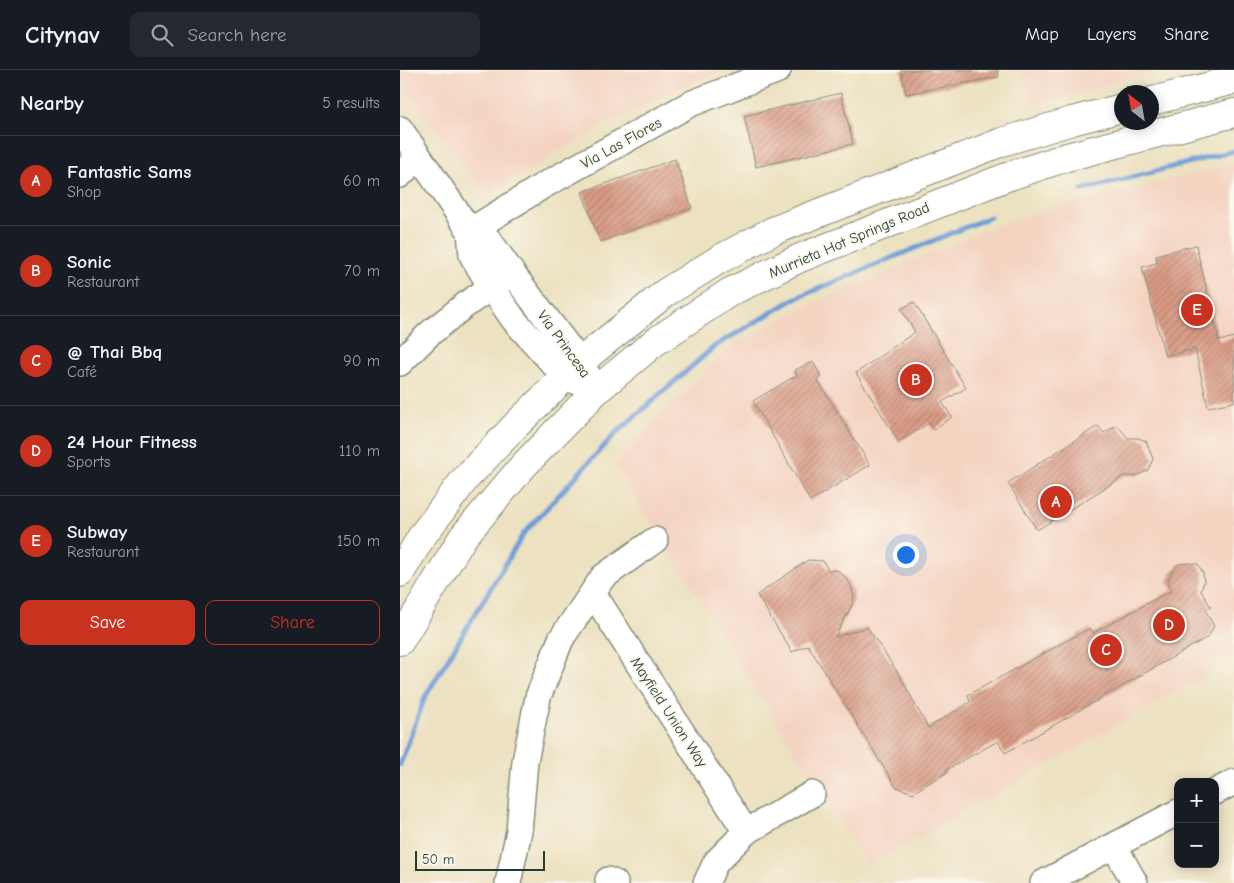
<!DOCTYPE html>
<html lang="en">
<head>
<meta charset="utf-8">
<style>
  :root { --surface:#171b24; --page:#242831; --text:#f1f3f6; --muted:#9ea1a6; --line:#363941; --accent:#c8321e }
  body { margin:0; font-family:"Comic Neue",sans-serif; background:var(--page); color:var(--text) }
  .controls { position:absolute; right:15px; bottom:15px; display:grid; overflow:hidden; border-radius:10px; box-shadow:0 2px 12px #0003 }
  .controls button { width:45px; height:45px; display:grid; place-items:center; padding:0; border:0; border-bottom:1px solid var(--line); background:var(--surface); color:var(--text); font:25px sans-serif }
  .compass { position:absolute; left:714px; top:15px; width:45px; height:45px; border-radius:50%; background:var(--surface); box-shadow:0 2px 12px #0003; rotate:329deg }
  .scale { position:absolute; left:15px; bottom:12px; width:130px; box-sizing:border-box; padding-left:5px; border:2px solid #1f3d34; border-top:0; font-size:14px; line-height:18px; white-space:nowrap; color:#1f3d34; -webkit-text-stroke:4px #fbf7ec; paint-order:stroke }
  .you { position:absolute; left:505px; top:484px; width:18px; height:18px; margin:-12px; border:4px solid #fff; border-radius:50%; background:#1a73e8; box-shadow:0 0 0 8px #1a73e833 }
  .badge { display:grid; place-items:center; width:32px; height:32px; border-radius:50%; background:var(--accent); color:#fff; font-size:16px; font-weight:700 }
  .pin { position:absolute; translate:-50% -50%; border:2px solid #fff; box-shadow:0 1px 5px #0006 }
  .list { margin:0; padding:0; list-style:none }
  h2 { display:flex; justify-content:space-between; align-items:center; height:65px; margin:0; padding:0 20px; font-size:21px }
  h2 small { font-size:16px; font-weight:400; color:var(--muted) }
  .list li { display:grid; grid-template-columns:32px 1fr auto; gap:15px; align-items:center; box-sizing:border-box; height:90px; padding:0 20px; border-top:1px solid var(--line) }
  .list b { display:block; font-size:19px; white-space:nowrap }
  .list p { margin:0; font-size:16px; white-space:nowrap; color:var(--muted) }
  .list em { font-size:16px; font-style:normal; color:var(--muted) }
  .actions { display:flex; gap:10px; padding:15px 20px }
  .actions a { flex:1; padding:11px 0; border:1px solid var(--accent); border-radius:10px; text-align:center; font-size:18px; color:var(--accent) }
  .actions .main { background:var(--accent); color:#fff }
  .icon { flex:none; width:28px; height:28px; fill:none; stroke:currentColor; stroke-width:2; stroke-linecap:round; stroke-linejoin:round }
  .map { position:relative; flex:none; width:834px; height:813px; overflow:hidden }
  header { display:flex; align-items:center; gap:30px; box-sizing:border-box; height:70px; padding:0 25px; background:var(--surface); border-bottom:1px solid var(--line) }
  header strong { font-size:24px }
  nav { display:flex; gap:28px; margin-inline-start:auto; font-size:18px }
  .search { width:350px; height:45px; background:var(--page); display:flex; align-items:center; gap:12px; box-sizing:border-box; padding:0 18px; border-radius:10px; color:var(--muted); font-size:19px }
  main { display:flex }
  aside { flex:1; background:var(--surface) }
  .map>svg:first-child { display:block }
  .built { fill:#f4d3c1 }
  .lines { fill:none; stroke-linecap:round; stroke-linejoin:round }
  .stream { stroke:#6f9ed8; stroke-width:5 }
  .building { fill:url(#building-hatch) }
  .minor-casing { stroke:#868f7a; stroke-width:28 }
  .major-casing { stroke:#868f7a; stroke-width:30 }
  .minor { stroke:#fff; stroke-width:25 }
  .major { stroke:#fff; stroke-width:28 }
  .labels { text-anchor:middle; stroke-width:4; stroke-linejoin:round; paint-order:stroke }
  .street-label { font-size:15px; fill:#1f3d34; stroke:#fbf7ec }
</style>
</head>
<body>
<header>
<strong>Citynav</strong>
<div class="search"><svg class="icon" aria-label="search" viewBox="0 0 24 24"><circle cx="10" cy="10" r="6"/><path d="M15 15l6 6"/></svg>Search here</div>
<nav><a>Map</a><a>Layers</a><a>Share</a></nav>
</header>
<main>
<aside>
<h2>Nearby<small>5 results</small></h2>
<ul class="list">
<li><span class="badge">A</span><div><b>Fantastic Sams</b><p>Shop</p></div><em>60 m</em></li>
<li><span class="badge">B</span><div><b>Sonic</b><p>Restaurant</p></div><em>70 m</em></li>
<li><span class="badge">C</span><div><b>@ Thai Bbq</b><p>Café</p></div><em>90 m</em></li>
<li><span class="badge">D</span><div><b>24 Hour Fitness</b><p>Sports</p></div><em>110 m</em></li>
<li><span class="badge">E</span><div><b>Subway</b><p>Restaurant</p></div><em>150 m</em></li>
</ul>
<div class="actions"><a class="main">Save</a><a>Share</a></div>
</aside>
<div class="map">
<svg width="834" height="813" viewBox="0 0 834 813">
  <defs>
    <pattern id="building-hatch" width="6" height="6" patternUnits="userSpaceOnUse" patternTransform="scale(1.25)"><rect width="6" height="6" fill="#da9b86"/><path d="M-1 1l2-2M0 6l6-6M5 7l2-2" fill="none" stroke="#b0806e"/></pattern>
  </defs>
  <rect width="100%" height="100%" fill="#fbf7ec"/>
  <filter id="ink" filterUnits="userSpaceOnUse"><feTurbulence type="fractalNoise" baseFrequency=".02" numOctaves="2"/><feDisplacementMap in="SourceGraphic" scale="10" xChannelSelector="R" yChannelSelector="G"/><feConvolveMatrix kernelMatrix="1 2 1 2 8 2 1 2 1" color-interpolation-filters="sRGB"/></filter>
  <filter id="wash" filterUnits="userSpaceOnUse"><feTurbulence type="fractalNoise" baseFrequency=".0096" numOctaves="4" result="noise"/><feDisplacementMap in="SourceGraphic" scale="20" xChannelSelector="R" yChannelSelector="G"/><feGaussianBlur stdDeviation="1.12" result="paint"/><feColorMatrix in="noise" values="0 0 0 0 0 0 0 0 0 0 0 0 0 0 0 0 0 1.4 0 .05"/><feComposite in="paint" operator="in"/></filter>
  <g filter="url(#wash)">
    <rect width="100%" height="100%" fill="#ece1c0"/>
    <path class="built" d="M 0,0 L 322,0 L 308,5 L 206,54 L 86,123 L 35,58 L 0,10 Z
      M 621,0 L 763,0 L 634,35 Z
      M 834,94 L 834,589 L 469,795 L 439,751 L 215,395 L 325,281 L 396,241 L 601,154 L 681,131 Z"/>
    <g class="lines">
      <path class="stream" d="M 682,120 L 834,81
        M 0,695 L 25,627 L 124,463 L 216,363 L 315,276 L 396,228 L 590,147"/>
    </g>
    <g id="blocks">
      <path class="building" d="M 501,0 L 598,0 L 599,7 L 506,24 Z
        M 441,23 L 453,74 L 356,97 L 344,46 Z
        M 275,89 L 292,138 L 200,172 L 182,122 Z
        M 796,175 L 819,271 L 834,267 L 834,332 L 808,337 L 795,279 L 765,286 L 742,197 L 757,193 L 756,185 Z
        M 514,232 L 566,318 L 542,332 L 552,347 L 533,360 L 529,353 L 499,372 L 456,303 L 515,262 L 501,239 Z
        M 413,292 L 421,306 L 417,309 L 470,395 L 410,431 L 353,331 L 397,305 L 395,300 Z
        M 717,355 L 728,368 L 738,368 L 746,371 L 753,389 L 748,400 L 736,406 L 724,406 L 637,460 L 608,413 L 698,356 L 704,363 Z
        M 408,490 L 423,491 L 428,500 L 437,500 L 445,507 L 451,515 L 454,528 L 452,535 L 435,567 L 467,557 L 500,606 L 528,658 L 570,632 L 568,625 L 690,558 L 693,563 L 772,520 L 768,512 L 771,503 L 779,494 L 789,493 L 798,494 L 803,503 L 804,512 L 801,521 L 811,537 L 805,540 L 814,556 L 808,567 L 605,683 L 598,671 L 546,700 L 547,702 L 513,723 L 496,717 L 408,575 L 392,582 L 357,525 Z"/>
    </g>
  </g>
  <g filter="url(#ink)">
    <use href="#blocks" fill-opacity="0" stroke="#868f7a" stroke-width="1"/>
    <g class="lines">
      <g class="minor-casing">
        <path id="minor" d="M 0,59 L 70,161 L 89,170 L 112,203 L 180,292 L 197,320
          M 0,105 L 19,87
          M 70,161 L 141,117 L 290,34 L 378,0
          M 70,161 L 72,185 L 91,217 L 114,250 L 165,307 L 183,314
          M 0,293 L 29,264 L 64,236 L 105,207
          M 193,523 L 346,762
          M 815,722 L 834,712
          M 714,776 L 735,813
          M 208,810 L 215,813
          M 108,813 L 119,761 L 125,691 L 138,627 L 161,569 L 203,507 L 255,470
          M 306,813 L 316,792 L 346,762 L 412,724
          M 643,813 L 778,742"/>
      </g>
      <g class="major-casing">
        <path id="major" d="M 752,31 L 834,10
          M 0,503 L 22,466 L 65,409 L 116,355 L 180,292 L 265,223 L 320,189 L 373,161 L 406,148 L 602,72 L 672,51 L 722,38
          M 0,571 L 63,467 L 124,395 L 197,320 L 255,272 L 330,222 L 400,188 L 604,108 L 667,87 L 834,43"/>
      </g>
      <use href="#minor" class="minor"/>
      <use href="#major" class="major"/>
    </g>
  </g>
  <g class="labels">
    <g class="street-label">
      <text transform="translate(221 73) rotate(-29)" y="5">Via Las Flores</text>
      <text transform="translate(449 170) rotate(-23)" y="5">Murrieta Hot Springs Road</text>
      <text transform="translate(164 274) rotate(54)" y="5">Via Princesa</text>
      <text transform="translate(269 642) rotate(57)" y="5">Mayfield Union Way</text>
    </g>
  </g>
</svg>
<div class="controls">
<button>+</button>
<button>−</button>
</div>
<svg class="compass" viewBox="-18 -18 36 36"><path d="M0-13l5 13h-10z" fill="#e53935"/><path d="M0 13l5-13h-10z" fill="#9ea1a6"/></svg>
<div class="scale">50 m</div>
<div class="you"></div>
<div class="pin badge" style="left:656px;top:432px">A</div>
<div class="pin badge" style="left:516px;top:310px">B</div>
<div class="pin badge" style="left:706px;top:580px">C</div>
<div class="pin badge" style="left:769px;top:555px">D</div>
<div class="pin badge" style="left:797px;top:240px">E</div>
</div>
</main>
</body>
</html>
